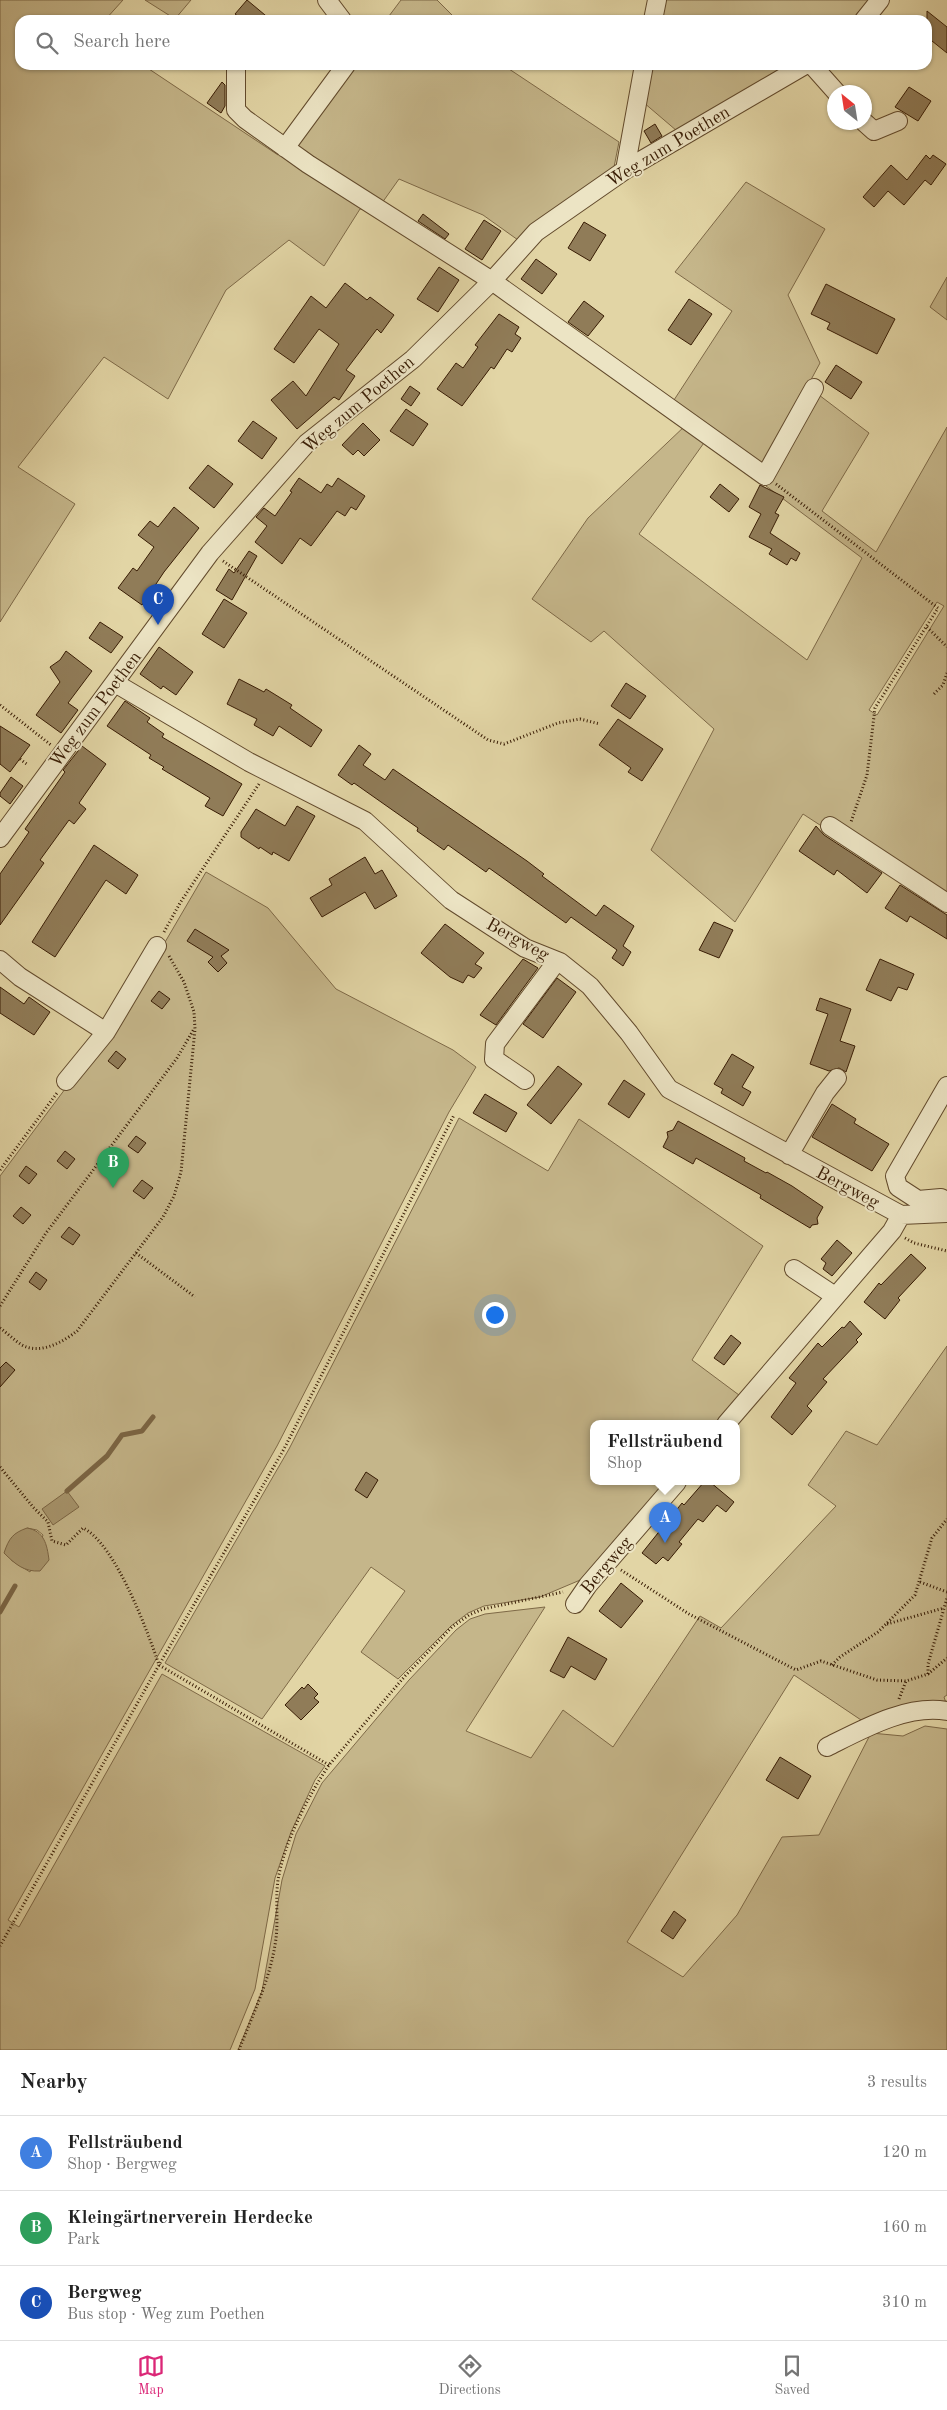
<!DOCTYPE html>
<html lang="en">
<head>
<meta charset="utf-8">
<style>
  :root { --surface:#fff; --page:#f2f2f2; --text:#222; --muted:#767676; --line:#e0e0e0; --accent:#db2777 }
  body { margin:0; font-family:"Old Standard TT",serif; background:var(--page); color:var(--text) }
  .compass { position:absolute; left:827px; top:85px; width:45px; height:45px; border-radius:50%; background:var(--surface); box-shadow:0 1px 4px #0004; rotate:330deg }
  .you { position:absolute; left:494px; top:1314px; width:18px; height:18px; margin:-12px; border:4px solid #fff; border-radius:50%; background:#1a73e8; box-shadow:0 0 0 8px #1a73e833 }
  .badge { display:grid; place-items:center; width:32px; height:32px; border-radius:50%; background:var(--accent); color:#fff; font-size:16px; font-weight:700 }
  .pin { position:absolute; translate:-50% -41px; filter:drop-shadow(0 1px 2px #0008) }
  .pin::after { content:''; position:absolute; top:26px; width:18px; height:15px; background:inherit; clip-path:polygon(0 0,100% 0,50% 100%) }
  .popup { position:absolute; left:590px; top:1420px; width:150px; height:65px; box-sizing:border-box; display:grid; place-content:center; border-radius:10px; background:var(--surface); filter:drop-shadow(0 1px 4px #0005); font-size:16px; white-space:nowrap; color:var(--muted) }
  .popup b { font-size:19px; color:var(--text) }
  .popup::after { content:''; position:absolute; left:50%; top:100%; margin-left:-10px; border:10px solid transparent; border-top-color:var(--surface) }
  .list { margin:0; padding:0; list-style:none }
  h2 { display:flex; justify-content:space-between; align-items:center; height:65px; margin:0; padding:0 20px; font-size:21px }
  h2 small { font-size:16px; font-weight:400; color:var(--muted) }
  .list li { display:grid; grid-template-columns:32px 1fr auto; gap:15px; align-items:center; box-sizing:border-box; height:75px; padding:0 20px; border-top:1px solid var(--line) }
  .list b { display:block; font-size:19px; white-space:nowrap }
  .list p { margin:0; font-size:16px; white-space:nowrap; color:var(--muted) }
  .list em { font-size:16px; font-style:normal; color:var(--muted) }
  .icon { flex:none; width:28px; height:28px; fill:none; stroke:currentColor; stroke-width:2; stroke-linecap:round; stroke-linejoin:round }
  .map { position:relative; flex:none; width:947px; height:2050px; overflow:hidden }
  .search { position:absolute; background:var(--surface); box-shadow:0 1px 4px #0004; left:15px; right:15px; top:15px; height:55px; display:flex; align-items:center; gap:12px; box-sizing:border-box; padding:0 18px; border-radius:15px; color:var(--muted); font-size:19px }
  .sheet { height:290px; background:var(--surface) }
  nav { display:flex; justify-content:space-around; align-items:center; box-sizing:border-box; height:70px; border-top:1px solid var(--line); background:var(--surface); font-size:14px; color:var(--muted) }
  nav a { display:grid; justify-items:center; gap:2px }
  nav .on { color:var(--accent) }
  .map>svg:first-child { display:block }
  .green { fill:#c5b68a; stroke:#7e6947; fill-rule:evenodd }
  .water { fill:#a8966e; stroke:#7b6544 }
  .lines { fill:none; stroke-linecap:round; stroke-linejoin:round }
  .stream { stroke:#7b6544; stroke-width:5 }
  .building { fill:#907c58; stroke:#381c04 }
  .minor-casing { stroke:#624a2c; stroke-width:20 }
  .path { stroke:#381c04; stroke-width:3; stroke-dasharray:1 2.5; stroke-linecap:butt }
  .minor { stroke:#ece4c4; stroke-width:18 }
  .labels { text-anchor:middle; stroke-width:4; stroke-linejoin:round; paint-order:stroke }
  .street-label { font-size:18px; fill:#381c04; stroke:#ece4c4 }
</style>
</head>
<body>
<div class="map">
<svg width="947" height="2050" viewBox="0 0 947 2050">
  <rect width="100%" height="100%" fill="#e2d5a5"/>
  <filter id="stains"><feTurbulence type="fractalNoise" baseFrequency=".004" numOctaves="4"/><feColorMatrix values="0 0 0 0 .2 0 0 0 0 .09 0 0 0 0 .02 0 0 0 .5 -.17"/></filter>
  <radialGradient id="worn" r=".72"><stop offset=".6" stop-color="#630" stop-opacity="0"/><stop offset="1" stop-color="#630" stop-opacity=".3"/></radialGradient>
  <path class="green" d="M 0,0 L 123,0 L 105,20 L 20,20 L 20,65 L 143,65 L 278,155 L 350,65 L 503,65 L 619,142 L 614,167 L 531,227 L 518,240 L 483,215 L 399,179 L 377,210 L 360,209 L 324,266 L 289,240 L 226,290 L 168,399 L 104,357 L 18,467 L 75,504 L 0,622 Z
    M 145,0 L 191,0 L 175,19 Z
    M 401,0 L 437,0 L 457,20 L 386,20 Z
    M 663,0 L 870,0 L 851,20 L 659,20 Z
    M 650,65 L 788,65 L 677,131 L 643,102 Z
    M 746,182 L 825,229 L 788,295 L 820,363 L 763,469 L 674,400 L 732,311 L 675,272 Z
    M 947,277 L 947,320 L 930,307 Z
    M 819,395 L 869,433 L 822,511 L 876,552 L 947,427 L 947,896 L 828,818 L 823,827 L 803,814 L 735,922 L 651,850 L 714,729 L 604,631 L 591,642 L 532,599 L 588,518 L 687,424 L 706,440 L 639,534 L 807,660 L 862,558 L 766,486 ZM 937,602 L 944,606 L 877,715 L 869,710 Z
    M 206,872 L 268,908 L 336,989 L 453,1050 L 476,1067 L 449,1112 L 277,1446 L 8,1920 L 19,1927 L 162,1674 L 325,1766 L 315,1780 L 291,1832 L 275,1878 L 255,1989 L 230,2050 L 0,2050 L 0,1176 L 83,1065 L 161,949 ZM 27,1528 L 37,1530 L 43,1535 L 30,1572 L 11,1560 Z
    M 459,1118 L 548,1171 L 579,1119 L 763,1246 L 692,1360 L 743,1398 L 721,1424 L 594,1424 L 594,1482 L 672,1482 L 585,1578 L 540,1597 L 484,1606 L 468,1613 L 451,1626 L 398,1679 L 361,1652 L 405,1591 L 371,1567 L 262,1719 L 165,1663 L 289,1449 Z
    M 947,1346 L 947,1695 L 944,1697 L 947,1706 L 867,1724 L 794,1675 L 627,1942 L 683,1977 L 737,1915 L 782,1837 L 819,1835 L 871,1733 L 903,1736 L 925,1726 L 947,1729 L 947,2050 L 238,2050 L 262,1991 L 282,1880 L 296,1834 L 322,1783 L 409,1680 L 456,1630 L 470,1619 L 485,1614 L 545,1607 L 466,1731 L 531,1758 L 563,1710 L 613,1747 L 700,1616 L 721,1628 L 836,1506 L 808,1485 L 846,1431 L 877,1445 Z"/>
  <path class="water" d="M 67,1491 L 79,1507 L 53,1525 L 42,1509 Z
    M 27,1528 C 44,1531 47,1544 49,1560 L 40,1571 C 24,1572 15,1564 4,1553 C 9,1538 13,1533 27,1528 Z"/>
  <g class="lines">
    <path class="stream" d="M 67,1491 L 107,1456 L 122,1435 L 142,1431 L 153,1417
      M 0,1612 L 15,1586"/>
  </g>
  <path class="building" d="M 247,0 L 271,20 L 243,20 L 235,14 Z
    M 927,11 L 947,27 L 947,53 L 927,37 Z
    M 222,82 L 225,85 L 225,106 L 221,113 L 207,103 Z
    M 909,87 L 931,101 L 918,121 L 895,107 Z
    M 655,124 L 662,136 L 651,143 L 644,131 Z
    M 926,155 L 930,159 L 933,155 L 946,164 L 931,185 L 925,180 L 904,205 L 888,191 L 874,207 L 863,197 L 891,165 L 907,180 Z
    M 423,214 L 449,234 L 445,239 L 418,221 Z
    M 484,220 L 501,231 L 482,260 L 465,249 Z
    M 584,222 L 606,235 L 590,261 L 568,248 Z
    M 536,259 L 557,274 L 542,294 L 521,279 Z
    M 439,267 L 459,280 L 438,312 L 417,299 Z
    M 345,283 L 367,300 L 370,297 L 394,315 L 381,333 L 377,329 L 346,370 L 355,376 L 339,400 L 334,397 L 297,429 L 271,400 L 293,381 L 306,396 L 339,344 L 319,329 L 294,363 L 274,349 L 311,296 L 326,308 Z
    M 826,284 L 895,319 L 877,354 L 827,329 L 830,323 L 811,314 Z
    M 689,299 L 712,314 L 691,345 L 668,330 Z
    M 584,301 L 604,316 L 588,336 L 568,322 Z
    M 499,314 L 519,327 L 515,334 L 521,338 L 512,352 L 507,349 L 494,369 L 491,367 L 462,406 L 437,389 L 456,363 L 463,368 L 478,347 L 475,345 Z
    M 836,365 L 862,382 L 851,399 L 825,382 Z
    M 410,386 L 420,393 L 411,406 L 401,399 Z
    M 406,409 L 428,424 L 413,446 L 390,431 Z
    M 253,421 L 277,438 L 262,459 L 238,441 Z
    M 363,423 L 380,440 L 364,456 L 358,450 L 353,455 L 342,445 Z
    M 208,465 L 233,484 L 214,508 L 189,488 Z
    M 299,478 L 321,493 L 327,484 L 332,487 L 338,478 L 365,496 L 356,510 L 351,507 L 345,516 L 337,511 L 311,546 L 300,538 L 282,564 L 255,542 L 267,526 L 256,517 L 264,508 L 275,516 L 292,492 L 290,491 Z
    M 720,484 L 739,499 L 729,512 L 710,497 Z
    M 760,485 L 784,497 L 775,513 L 779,515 L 770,533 L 800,553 L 796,561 L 791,558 L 787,565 L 769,554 L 772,549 L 749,537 L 761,514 L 749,507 Z
    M 174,507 L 199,528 L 164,572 L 142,605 L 118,588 L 133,568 L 137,571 L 154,547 L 138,535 L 150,521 L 158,527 Z
    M 249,551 L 257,556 L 232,600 L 216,590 L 229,569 L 234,573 Z
    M 224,599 L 247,613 L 224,648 L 202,634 Z
    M 100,622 L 123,637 L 111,653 L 89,638 Z
    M 159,647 L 193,672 L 176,695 L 163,686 L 161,689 L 140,674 Z
    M 66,651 L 92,671 L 68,703 L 78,710 L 61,733 L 36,715 L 60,682 L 50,667 L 60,660 Z
    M 239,679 L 264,692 L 266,689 L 292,705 L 290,708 L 322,730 L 311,747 L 279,726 L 273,736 L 254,725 L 257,719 L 227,704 Z
    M 626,683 L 646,696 L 630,719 L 611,706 Z
    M 125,701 L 150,718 L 147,722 L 164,734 L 162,737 L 242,784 L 223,816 L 205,806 L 210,798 L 162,769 L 164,767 L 149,758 L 151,755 L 107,726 Z
    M 618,719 L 663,749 L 642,781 L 628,772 L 631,768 L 599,745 Z
    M 0,726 L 30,745 L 10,772 L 0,764 Z
    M 359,745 L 371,754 L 363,765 L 385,780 L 393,769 L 527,861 L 544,874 L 542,876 L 596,916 L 604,905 L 634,926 L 623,946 L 631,952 L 623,966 L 612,958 L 617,950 L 571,917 L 566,923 L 489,868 L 486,872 L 448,845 L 444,850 L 417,831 L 418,828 L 354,783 L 352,785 L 338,775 Z
    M 82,746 L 106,764 L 79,803 L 86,809 L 74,824 L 69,820 L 40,860 L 44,863 L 0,925 L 0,874 L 29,832 L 25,829 L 65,772 L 63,770 Z
    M 11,777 L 23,786 L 10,804 L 0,796 L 0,793 Z
    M 297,806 L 315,816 L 289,861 L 273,852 L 272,855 L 260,847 L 259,849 L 241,837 L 241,832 L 256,809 L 285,826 Z
    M 816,826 L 824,835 L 882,873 L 867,893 L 837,870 L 834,875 L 799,851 Z
    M 94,845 L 138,875 L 126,894 L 106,880 L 55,957 L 32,942 Z
    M 365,857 L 375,874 L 382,870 L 397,896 L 375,909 L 365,892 L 322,917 L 310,898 L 332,885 L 329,879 Z
    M 900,885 L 947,915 L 947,939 L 910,916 L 907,922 L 885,908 Z
    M 714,922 L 733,930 L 719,958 L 699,950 Z
    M 445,924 L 484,953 L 475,964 L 482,968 L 474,978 L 468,975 L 463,983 L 450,977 L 421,953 Z
    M 195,929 L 229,950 L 221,956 L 227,963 L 218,972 L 208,962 L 213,957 L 187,941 Z
    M 523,959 L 538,968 L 496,1025 L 480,1015 Z
    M 880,959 L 914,974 L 907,990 L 898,987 L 891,1001 L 866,990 Z
    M 557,978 L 576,992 L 543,1038 L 523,1024 Z
    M 0,987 L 24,1004 L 29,997 L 50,1012 L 34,1035 L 0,1013 Z
    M 159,991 L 170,999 L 162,1009 L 151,1001 Z
    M 820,998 L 851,1009 L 840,1041 L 855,1046 L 846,1072 L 839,1068 L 829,1071 L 810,1064 L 828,1014 L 816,1010 Z
    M 116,1051 L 126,1059 L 118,1069 L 108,1061 Z
    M 732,1054 L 754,1067 L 742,1087 L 751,1092 L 743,1106 L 721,1093 L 723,1089 L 714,1084 Z
    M 558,1066 L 582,1084 L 551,1124 L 527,1105 Z
    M 624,1080 L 645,1094 L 629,1118 L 608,1104 Z
    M 485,1094 L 517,1113 L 506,1132 L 473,1113 Z
    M 832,1104 L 856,1119 L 854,1123 L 889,1144 L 872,1171 L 812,1137 Z
    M 678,1121 L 745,1158 L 744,1161 L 766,1173 L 767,1172 L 792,1186 L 823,1207 L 817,1218 L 818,1224 L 812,1225 L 810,1228 L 760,1198 L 761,1195 L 696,1158 L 693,1164 L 663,1147 L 668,1137 L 667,1132 L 673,1130 Z
    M 136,1136 L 146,1143 L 138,1153 L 128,1146 Z
    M 65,1151 L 75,1159 L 67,1169 L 57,1161 Z
    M 26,1166 L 37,1174 L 29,1184 L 19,1176 Z
    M 142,1180 L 153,1188 L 144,1199 L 133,1191 Z
    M 21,1207 L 31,1215 L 23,1224 L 13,1216 Z
    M 69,1227 L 80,1235 L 73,1245 L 61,1237 Z
    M 837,1240 L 852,1253 L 832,1276 L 823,1269 L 826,1263 L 821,1259 Z
    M 911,1254 L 926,1268 L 898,1298 L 900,1300 L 885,1319 L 864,1302 L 879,1283 L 881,1285 Z
    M 36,1272 L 47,1280 L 40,1290 L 29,1282 Z
    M 850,1321 L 862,1334 L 856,1340 L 858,1342 L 823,1379 L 827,1382 L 807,1406 L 812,1411 L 792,1435 L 771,1417 L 796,1383 L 789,1378 L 818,1343 L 822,1347 L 842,1327 L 844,1328 Z
    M 731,1335 L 741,1343 L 724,1365 L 714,1358 Z
    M 6,1362 L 15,1370 L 0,1387 L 0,1368 Z
    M 366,1472 L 378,1480 L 367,1498 L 355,1490 Z
    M 704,1482 L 710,1482 L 734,1502 L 726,1512 L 717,1505 L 703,1522 L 698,1519 L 679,1542 L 682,1544 L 668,1561 L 663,1557 L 656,1564 L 642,1553 L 682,1503 L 684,1505 Z
    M 621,1583 L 643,1601 L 621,1628 L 599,1611 Z
    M 568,1637 L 607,1659 L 595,1680 L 571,1666 L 564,1678 L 550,1671 Z
    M 308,1684 L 318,1694 L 314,1698 L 319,1702 L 301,1720 L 285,1705 L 302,1687 L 304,1689 Z
    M 780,1757 L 811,1776 L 798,1799 L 766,1780 Z
    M 674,1911 L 686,1920 L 673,1939 L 661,1931 Z"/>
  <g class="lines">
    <g class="minor-casing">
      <path id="minor" d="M 327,0 L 342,20
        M 653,20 L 657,0
        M 864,20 L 880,0
        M 812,65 L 836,92
        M 236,66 L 236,110 L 245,119 L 308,164 L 492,281 L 765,476 L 814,388
        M 864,122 L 874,131 L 898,121
        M 285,148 L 346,65
        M 625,170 L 644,65
        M 115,683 L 249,762 L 365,821 L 451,900 L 525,948 L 560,962 L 590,986 L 629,1033 L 669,1089 L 901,1215 L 947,1213
        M 830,826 L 947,903
        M 0,838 L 210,553 L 307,443 L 413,359 L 492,281 L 536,232 L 625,170 L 805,65
        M 0,960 L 20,977 L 106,1032
        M 525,1080 L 494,1059 L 495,1044 L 557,961
        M 66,1081 L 106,1032 L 157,946
        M 947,1086 L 895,1176 L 898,1187 L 918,1200 L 941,1198 L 947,1201
        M 789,1155 L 825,1093 L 837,1078
        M 794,1269 L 835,1296
        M 726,1424 L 892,1231 L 901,1215
        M 575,1604 L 588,1585 L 677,1482
        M 827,1747 C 863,1729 907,1704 947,1711"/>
    </g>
    <path class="path" d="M 776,484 L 938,608 L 875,708 L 867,775 L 851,822
      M 223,561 L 488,740 L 504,744 L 558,723 L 580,719 L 600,724
      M 927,627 L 947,647
      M 934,694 L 943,685 L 947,673
      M 0,705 L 51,745
      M 20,759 L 28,765
      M 164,932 L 180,903 L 259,784
      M 0,1170 L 57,1093
      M 905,1238 L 914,1243 L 947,1251
      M 136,1253 L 195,1297
      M 0,1306 L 46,1233 L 177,1058 L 194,1029
      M 0,1328 C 7,1333 14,1340 22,1345 C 40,1355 63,1342 77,1331 L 163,1217 L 174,1196 L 181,1172 L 195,1029 L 194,1012 L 184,982 L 169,956
      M 0,1467 L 33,1507 L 48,1522 L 52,1541 L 66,1545 L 83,1528 C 115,1543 148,1632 159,1665 L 0,1946
      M 621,1570 L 689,1614 L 796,1670 L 821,1661 L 877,1680 L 906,1681 L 928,1674 L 947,1658
      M 920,1582 L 947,1592
      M 887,1624 L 944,1608
      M 832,1665 L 840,1657 L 878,1632 L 915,1595 L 932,1538 L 947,1519
      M 928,1674 L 928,1664 L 947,1598
      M 899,1699 L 906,1681
      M 329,1765 L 159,1665 L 284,1449 L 454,1115
      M 239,2050 C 252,2016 269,1982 275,1945 C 279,1924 275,1902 278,1880 C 284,1843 308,1796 329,1765 L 405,1676 L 452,1627 L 469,1615 L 483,1609 L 563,1592"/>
    <use href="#minor" class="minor"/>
  </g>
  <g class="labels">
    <g class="street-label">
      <text transform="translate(668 146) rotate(-31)" y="6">Weg zum Poethen</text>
      <text transform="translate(358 404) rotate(-40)" y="6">Weg zum Poethen</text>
      <text transform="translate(95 709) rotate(-53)" y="6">Weg zum Poethen</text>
      <text transform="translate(518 939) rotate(29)" y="6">Bergweg</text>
      <text transform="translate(848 1187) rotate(28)" y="6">Bergweg</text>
      <text transform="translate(606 1565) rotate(-50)" y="6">Bergweg</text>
    </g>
  </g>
  <rect width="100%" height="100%" filter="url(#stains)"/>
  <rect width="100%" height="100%" fill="url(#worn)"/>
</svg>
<svg class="compass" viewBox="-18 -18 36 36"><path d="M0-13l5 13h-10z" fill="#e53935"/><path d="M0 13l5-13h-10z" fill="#767676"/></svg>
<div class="you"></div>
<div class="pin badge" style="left:665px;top:1543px;background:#3f7fe0">A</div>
<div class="popup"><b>Fellsträubend</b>Shop</div>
<div class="pin badge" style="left:113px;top:1188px;background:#2e9e5b">B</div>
<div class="pin badge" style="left:158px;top:625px;background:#1a4fb4">C</div>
<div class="search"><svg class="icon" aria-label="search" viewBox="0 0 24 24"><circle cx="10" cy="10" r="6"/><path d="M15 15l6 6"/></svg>Search here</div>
</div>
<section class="sheet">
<h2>Nearby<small>3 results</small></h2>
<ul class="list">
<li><span class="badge" style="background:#3f7fe0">A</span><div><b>Fellsträubend</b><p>Shop · Bergweg</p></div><em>120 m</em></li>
<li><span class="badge" style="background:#2e9e5b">B</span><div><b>Kleingärtnerverein Herdecke</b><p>Park</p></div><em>160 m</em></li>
<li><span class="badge" style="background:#1a4fb4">C</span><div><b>Bergweg</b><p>Bus stop · Weg zum Poethen</p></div><em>310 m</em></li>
</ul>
</section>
<nav>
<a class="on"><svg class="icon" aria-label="map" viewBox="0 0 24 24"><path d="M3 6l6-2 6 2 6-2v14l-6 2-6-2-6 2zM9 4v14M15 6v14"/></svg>Map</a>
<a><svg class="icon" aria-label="directions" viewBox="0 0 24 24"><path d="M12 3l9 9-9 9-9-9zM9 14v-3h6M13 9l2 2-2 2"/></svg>Directions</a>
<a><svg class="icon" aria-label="saved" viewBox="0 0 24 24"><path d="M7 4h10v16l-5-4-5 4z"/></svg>Saved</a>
</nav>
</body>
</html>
